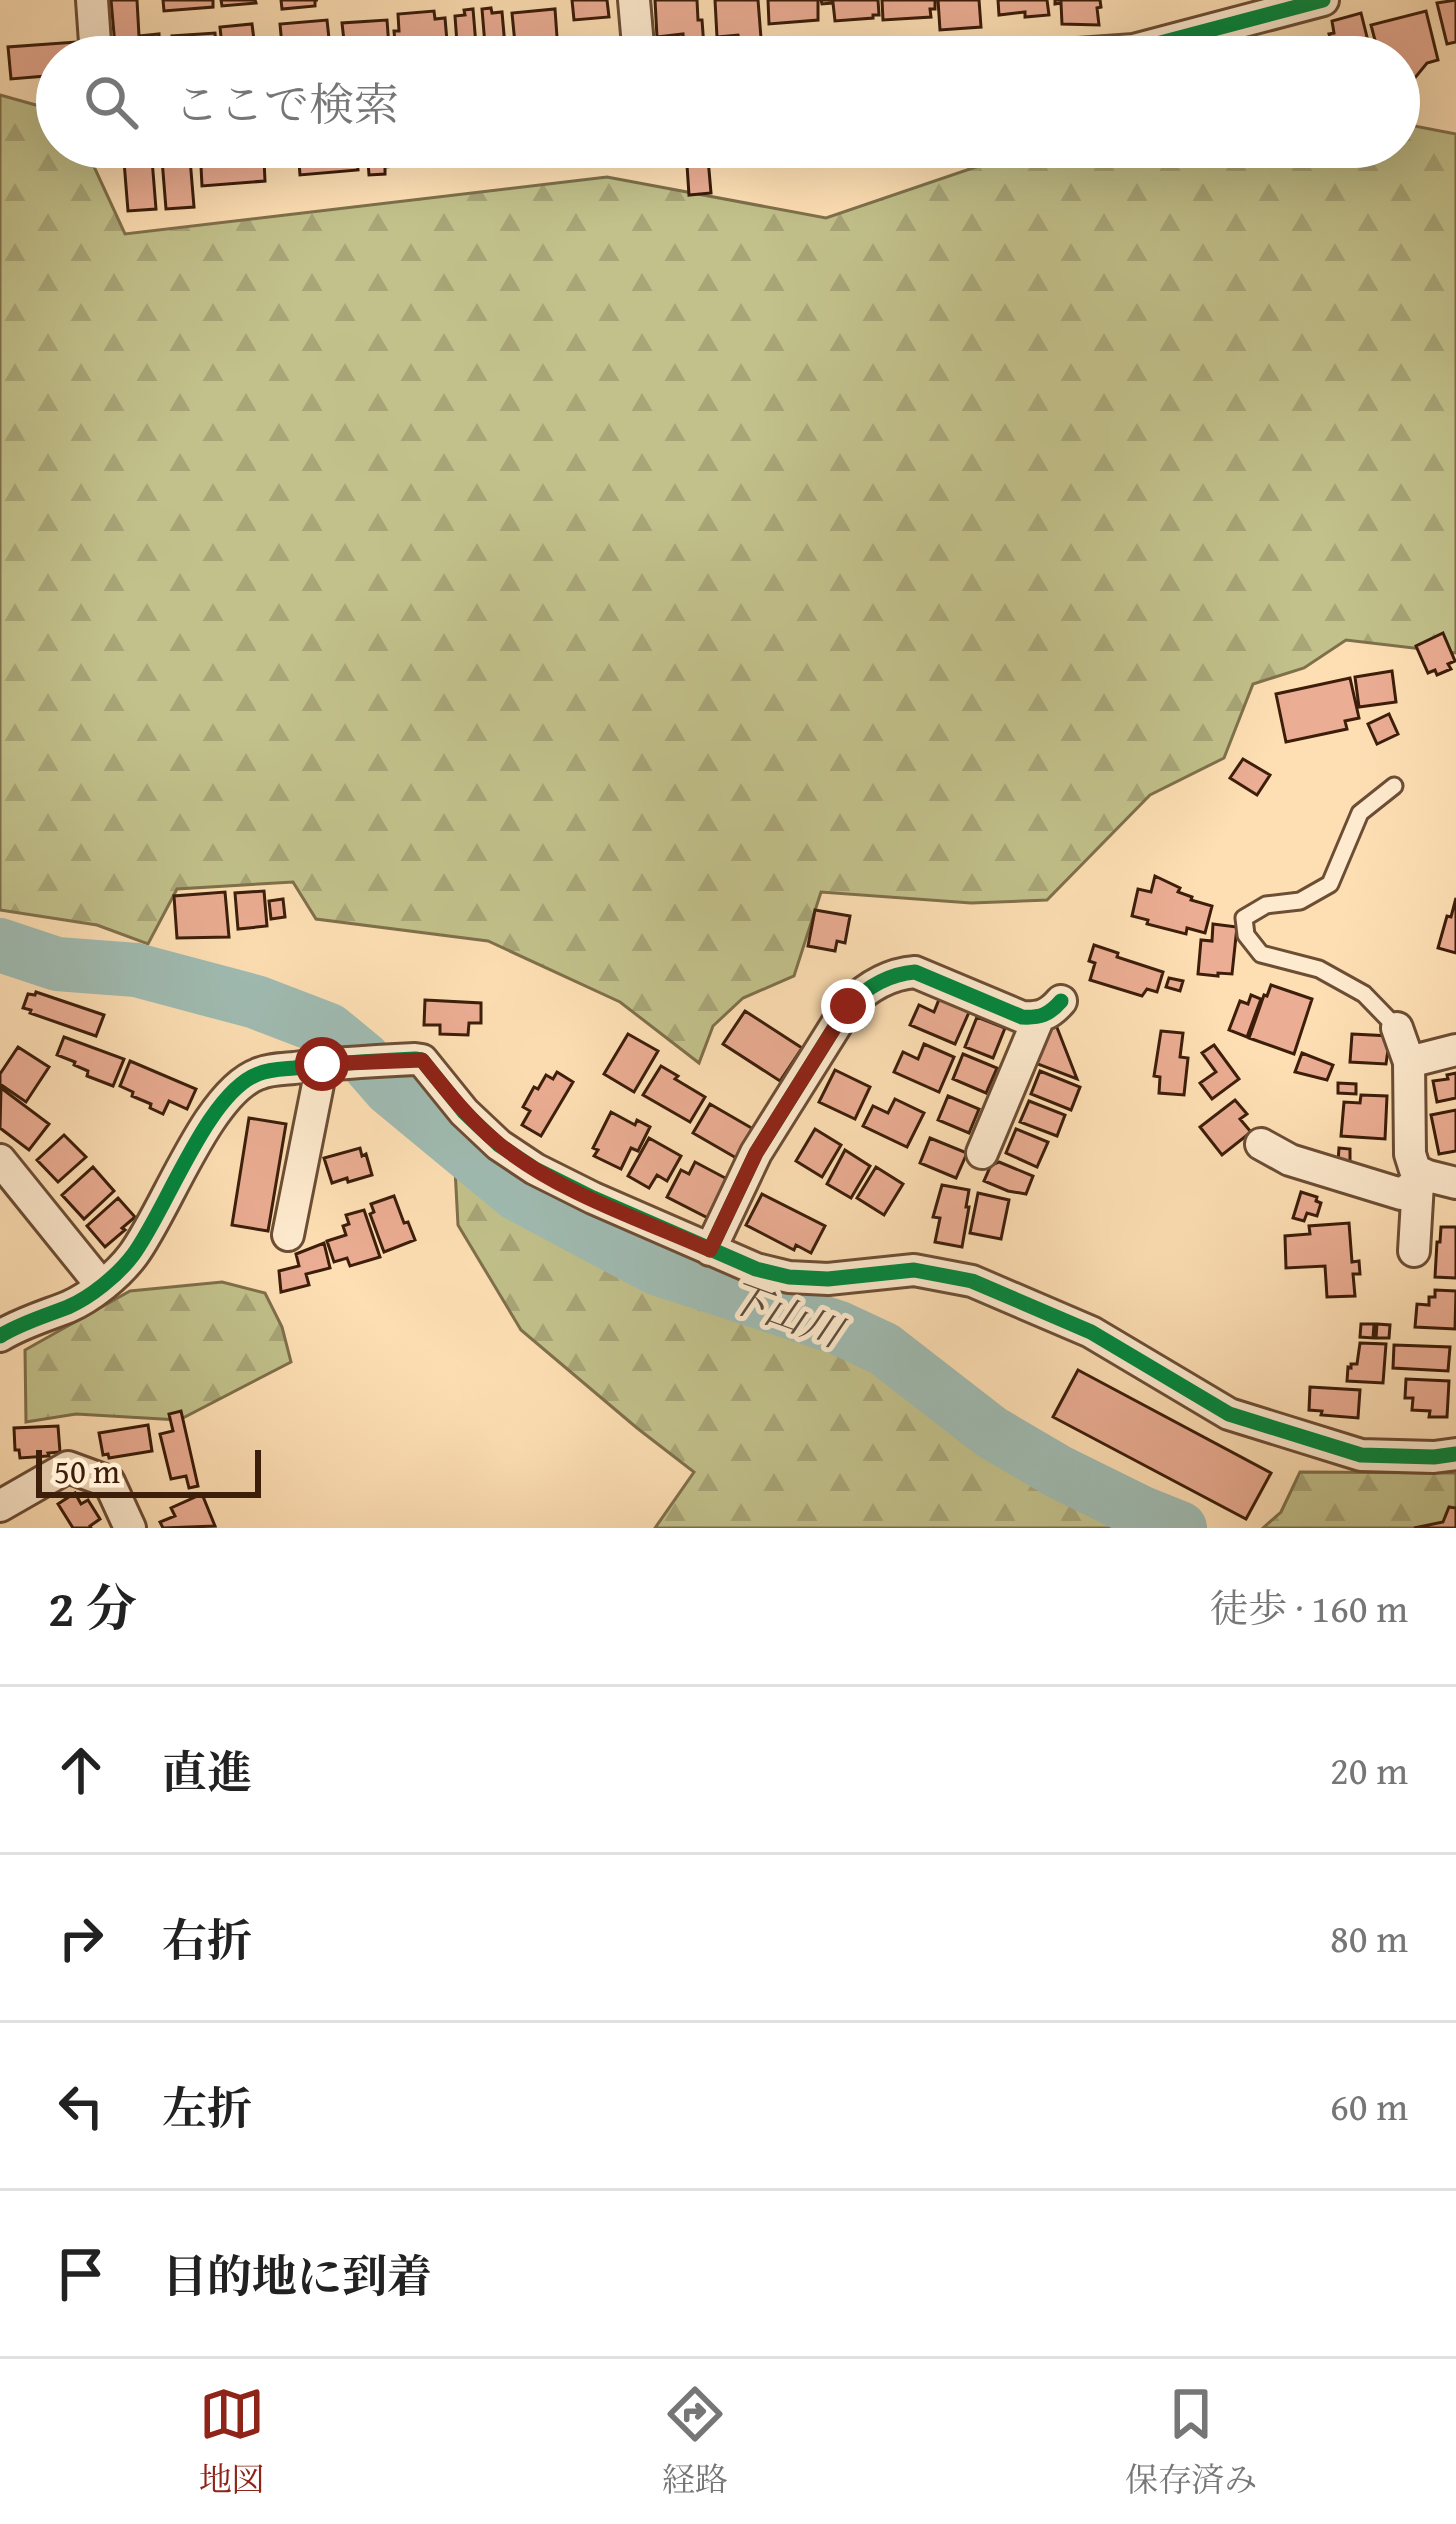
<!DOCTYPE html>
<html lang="ja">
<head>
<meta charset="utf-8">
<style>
  :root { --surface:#fff; --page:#f6f6f6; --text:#222; --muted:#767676; --line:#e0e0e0; --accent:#8f2418 }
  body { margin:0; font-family:"Gentium Book Plus","Noto Serif JP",serif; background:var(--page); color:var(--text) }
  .scale { position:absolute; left:36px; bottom:30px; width:225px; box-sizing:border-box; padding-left:12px; border:6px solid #3c1e0b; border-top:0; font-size:33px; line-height:42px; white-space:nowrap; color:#3c1e0b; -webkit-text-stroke:9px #feeace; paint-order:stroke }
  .stop { position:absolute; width:36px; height:36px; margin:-27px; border:9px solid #8f2418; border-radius:50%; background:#fff }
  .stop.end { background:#8f2418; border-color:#fff; box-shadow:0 3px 12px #0008 }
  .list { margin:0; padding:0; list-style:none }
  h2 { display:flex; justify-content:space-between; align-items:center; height:156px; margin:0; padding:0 48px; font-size:51px }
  h2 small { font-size:39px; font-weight:400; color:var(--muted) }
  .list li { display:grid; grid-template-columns:78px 1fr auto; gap:36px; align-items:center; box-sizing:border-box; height:168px; padding:0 48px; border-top:3px solid var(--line) }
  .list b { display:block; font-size:45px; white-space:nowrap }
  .list em { font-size:39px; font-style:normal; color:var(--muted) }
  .icon { flex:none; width:66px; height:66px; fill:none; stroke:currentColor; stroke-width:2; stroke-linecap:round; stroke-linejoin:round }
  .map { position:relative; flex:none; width:1456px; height:1528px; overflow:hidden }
  .search { position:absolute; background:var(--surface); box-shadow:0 12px 48px #0002; left:36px; right:36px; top:36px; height:132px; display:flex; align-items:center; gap:30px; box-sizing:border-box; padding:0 42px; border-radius:66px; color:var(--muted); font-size:45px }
  .sheet { height:828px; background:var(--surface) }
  nav { display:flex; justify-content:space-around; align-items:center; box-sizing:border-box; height:168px; border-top:3px solid var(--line); background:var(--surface); font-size:33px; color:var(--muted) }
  nav a { display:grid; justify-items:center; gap:6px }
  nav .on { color:var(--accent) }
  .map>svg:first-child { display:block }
  .forest { fill:url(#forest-firs); stroke:#7f704b; stroke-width:3 }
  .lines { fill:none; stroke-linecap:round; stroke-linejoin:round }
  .river { stroke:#a0bcb3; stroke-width:54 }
  .building { fill:#ebad93; stroke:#3c1e0b; stroke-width:3 }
  .service-casing { stroke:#6c4e35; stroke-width:21 }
  .minor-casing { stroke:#6c4e35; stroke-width:36 }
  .service { stroke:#feeace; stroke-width:15 }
  .minor { stroke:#feeace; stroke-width:30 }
  .cycleway-casing { stroke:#feeace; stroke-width:22 }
  .cycleway { stroke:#00873e; stroke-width:15 }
  .route { stroke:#8f2418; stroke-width:15 }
  .labels { text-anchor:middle; stroke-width:10; stroke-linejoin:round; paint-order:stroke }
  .water-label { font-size:39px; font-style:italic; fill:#5a4d3d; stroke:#feeace }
</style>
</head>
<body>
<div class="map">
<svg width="1456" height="1528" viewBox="0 0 1456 1528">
  <defs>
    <pattern id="forest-firs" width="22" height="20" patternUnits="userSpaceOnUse" patternTransform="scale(3)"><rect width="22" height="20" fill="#c2c18b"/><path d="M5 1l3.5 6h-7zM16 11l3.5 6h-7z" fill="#a8a577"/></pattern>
  </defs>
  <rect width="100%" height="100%" fill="#fedfb4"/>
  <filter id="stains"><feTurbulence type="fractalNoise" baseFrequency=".00167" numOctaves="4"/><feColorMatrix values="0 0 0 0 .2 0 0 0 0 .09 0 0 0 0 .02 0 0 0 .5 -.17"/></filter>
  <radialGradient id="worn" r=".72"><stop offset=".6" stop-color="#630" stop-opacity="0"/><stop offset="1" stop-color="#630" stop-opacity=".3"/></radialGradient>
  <path class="forest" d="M 0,95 L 57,111 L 57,147 L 85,147 L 125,234 L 607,177 L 826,218 L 1020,152 L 1023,147 L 1399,147 L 1399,123 L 1456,134 L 1456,653 L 1346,640 L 1304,668 L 1253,684 L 1224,758 L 1150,795 L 1047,900 L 971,903 L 821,892 L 794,976 L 743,998 L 713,1026 L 699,1063 L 620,1002 L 488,941 L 316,919 L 293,882 L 177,889 L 148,944 L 97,925 L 0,910 Z
    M 455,1169 L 528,1218 L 666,1284 L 868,1361 L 938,1405 L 1050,1484 L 1154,1528 L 655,1528 L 694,1472 L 637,1428 L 521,1330 L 458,1225 Z
    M 222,1282 L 265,1293 L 282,1327 L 291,1362 L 179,1420 L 76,1414 L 26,1422 L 25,1350 L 130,1291 Z
    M 1300,1472 L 1456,1473 L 1456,1528 L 1263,1528 L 1281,1512 Z"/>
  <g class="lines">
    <path class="river" d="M 0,945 L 57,964 L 136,970 L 256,1002 L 329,1030 L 363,1058 L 390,1089 L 517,1194 L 656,1268 L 839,1328 L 884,1349 L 991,1432 L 1059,1472 L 1140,1512 L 1180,1528"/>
  </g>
  <path class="building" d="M 111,0 L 137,0 L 139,36 L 159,34 L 160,57 L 116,57 Z
    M 163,0 L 213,0 L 213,7 L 164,11 Z
    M 221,0 L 255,0 L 256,3 L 222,6 Z
    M 281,0 L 318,0 L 315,0 L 315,6 L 282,9 Z
    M 572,0 L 607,0 L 609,17 L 574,20 Z
    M 655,0 L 697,0 L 698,20 L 702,20 L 704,47 L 684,48 L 683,34 L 657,37 Z
    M 715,0 L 758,0 L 761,38 L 739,39 L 738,35 L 717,37 Z
    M 768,0 L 818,0 L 818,20 L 769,24 Z
    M 821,0 L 878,0 L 879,15 L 873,15 L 873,18 L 835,21 L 833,3 L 822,4 Z
    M 882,0 L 935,0 L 935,9 L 930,9 L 931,17 L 883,20 Z
    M 938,0 L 979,0 L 981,27 L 940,30 Z
    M 998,0 L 1047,0 L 1049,15 L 1025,17 L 1025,12 L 999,15 Z
    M 1055,0 L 1100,0 L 1101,7 L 1097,8 L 1099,25 L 1062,24 L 1061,3 L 1055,4 Z
    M 1456,0 L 1456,42 L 1447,44 L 1437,3 Z
    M 491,8 L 492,13 L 502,12 L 506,57 L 486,57 L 482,9 Z
    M 473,9 L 477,57 L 458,57 L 455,16 L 465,15 L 464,10 Z
    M 555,9 L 558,51 L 545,52 L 543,57 L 538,57 L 531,53 L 516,54 L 512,13 Z
    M 434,11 L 435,19 L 445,18 L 448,53 L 400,57 L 400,54 L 396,54 L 394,31 L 399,31 L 398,14 Z
    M 1426,11 L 1438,60 L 1427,63 L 1414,79 L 1399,83 L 1399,57 L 1383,57 L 1382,51 L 1378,52 L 1371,25 Z
    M 1361,13 L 1372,57 L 1310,57 L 1306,43 L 1330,37 L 1329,34 L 1334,33 L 1332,21 Z
    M 327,20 L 331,57 L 283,57 L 280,24 Z
    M 387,20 L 389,47 L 345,50 L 342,23 Z
    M 252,24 L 254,40 L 266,40 L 268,57 L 223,57 L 220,27 Z
    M 215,33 L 217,57 L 167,57 L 167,50 L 173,49 L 172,36 Z
    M 76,42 L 77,57 L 57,57 L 57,75 L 11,79 L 8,47 Z
    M 700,48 L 700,57 L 682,57 L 681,50 Z
    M 151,147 L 156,209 L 128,211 L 123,149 Z
    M 161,147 L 189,147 L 194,207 L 166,209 Z
    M 200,147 L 258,147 L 259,161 L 264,160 L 265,181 L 202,186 Z
    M 274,147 L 356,147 L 358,170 L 300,175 L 299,162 L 275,163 Z
    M 367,147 L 426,147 L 428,163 L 385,167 L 385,174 L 369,175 Z
    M 451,147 L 502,147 L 502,155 L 452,160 Z
    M 516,147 L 573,147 L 573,149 L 517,153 Z
    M 579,147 L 642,147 L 643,161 L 610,163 L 609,147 L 579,150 Z
    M 649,147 L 707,147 L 711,193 L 689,195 L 686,150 L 649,153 Z
    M 718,147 L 771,147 L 772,158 L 719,163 Z
    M 1443,633 L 1455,661 L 1448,664 L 1451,669 L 1437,675 L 1435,670 L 1428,673 L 1416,646 Z
    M 1392,671 L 1396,702 L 1359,707 L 1355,677 Z
    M 1350,678 L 1359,718 L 1345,721 L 1347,729 L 1286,742 L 1276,694 Z
    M 1389,714 L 1398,734 L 1377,744 L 1368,724 Z
    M 1243,759 L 1270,775 L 1257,795 L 1230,778 Z
    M 1155,876 L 1180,888 L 1178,892 L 1192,897 L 1191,900 L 1212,906 L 1205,933 L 1187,928 L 1186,934 L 1147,924 L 1148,920 L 1132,916 L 1138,889 L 1151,892 Z
    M 264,891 L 267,926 L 238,929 L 235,893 Z
    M 225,892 L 229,937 L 177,938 L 174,896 Z
    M 1456,898 L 1456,953 L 1438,948 L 1447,916 L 1451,917 Z
    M 283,899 L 285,917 L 271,919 L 269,901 Z
    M 815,910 L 850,916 L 845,943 L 837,941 L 835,951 L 808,946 Z
    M 1213,924 L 1237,927 L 1232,974 L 1218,973 L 1218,976 L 1198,974 L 1201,940 L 1212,941 Z
    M 1094,945 L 1118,953 L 1117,957 L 1163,972 L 1157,992 L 1147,989 L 1142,996 L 1090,980 L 1095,963 L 1089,961 Z
    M 1169,978 L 1183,981 L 1180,991 L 1166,987 Z
    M 1271,985 L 1312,999 L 1294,1054 L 1249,1038 L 1264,995 L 1267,996 Z
    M 36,992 L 104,1015 L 96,1036 L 30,1013 L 31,1010 L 23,1008 L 28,994 L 35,995 Z
    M 1251,995 L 1261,999 L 1247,1037 L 1229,1030 L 1240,1001 L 1248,1004 Z
    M 940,997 L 970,1010 L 955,1044 L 910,1025 L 919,1005 L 934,1012 Z
    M 425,1000 L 481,1003 L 481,1023 L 469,1023 L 468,1035 L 440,1034 L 440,1025 L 424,1025 Z
    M 745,1011 L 802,1048 L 780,1081 L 723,1044 Z
    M 977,1017 L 1005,1028 L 993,1058 L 965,1047 Z
    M 1052,1023 L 1056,1025 L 1077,1079 L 1035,1063 Z
    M 1161,1031 L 1183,1033 L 1180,1057 L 1188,1058 L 1184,1095 L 1159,1093 L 1160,1077 L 1154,1076 Z
    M 628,1034 L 658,1051 L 634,1092 L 604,1074 Z
    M 1352,1034 L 1390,1036 L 1386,1064 L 1350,1062 Z
    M 64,1037 L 124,1059 L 113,1086 L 87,1076 L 88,1071 L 74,1065 L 75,1062 L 57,1055 Z
    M 924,1044 L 954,1057 L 939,1092 L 894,1072 L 903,1052 L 918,1059 Z
    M 1214,1045 L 1239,1079 L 1212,1099 L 1200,1083 L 1216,1072 L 1202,1053 Z
    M 18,1047 L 49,1067 L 26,1102 L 0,1084 L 0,1074 Z
    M 1302,1053 L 1333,1065 L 1327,1080 L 1295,1072 Z
    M 963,1054 L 997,1068 L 986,1093 L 953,1079 Z
    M 130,1061 L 196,1089 L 187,1109 L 169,1101 L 163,1114 L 150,1108 L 151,1104 L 132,1096 L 133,1092 L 120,1086 Z
    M 661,1066 L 678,1076 L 675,1079 L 705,1097 L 690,1122 L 643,1095 Z
    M 835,1070 L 870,1087 L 855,1119 L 819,1102 Z
    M 1040,1071 L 1080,1087 L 1071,1110 L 1031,1094 Z
    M 557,1072 L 573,1082 L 541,1136 L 522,1125 L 530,1111 L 523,1107 L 534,1087 L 538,1089 L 546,1075 L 553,1079 Z
    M 1456,1073 L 1456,1098 L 1437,1102 L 1433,1081 L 1448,1079 L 1447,1075 Z
    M 1338,1083 L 1356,1084 L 1356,1094 L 1338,1093 Z
    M 1,1088 L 49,1124 L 29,1150 L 0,1128 Z
    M 1361,1095 L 1387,1096 L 1385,1139 L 1341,1136 L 1344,1102 L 1360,1103 Z
    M 948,1096 L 979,1109 L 969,1133 L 938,1120 Z
    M 895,1099 L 924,1113 L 907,1147 L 863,1126 L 873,1106 L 888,1113 Z
    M 1235,1100 L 1247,1114 L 1240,1119 L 1251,1132 L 1222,1155 L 1200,1127 Z
    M 1029,1101 L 1065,1115 L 1057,1136 L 1020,1122 Z
    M 710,1104 L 755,1130 L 738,1159 L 693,1133 Z
    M 1456,1110 L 1456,1151 L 1439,1154 L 1431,1115 Z
    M 611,1112 L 635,1125 L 637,1120 L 650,1127 L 638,1151 L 631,1148 L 621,1169 L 594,1156 L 598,1150 L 593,1148 Z
    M 249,1118 L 286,1124 L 268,1231 L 232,1225 Z
    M 815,1129 L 841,1145 L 822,1177 L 796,1161 Z
    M 1016,1129 L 1048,1142 L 1037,1167 L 1006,1153 Z
    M 64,1135 L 86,1157 L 58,1182 L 37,1160 Z
    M 649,1138 L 681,1156 L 667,1181 L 657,1175 L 649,1188 L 628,1176 Z
    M 930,1138 L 967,1153 L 956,1178 L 920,1163 Z
    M 360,1148 L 362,1156 L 366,1154 L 372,1175 L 348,1182 L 347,1178 L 332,1183 L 324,1158 Z
    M 1339,1148 L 1350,1149 L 1350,1163 L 1338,1162 Z
    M 845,1150 L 870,1166 L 851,1198 L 827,1184 Z
    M 695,1162 L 729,1180 L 708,1218 L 667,1197 L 681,1170 L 689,1174 Z
    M 999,1162 L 1033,1176 L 1026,1194 L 1008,1191 L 984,1181 L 991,1165 Z
    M 93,1167 L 114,1191 L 84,1219 L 62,1195 Z
    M 876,1167 L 903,1184 L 884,1215 L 857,1198 Z
    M 942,1185 L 969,1190 L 966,1207 L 969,1207 L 962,1247 L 935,1242 L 940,1218 L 933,1217 Z
    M 1301,1192 L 1317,1197 L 1316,1201 L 1321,1203 L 1317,1216 L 1307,1213 L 1304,1221 L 1293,1218 Z
    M 978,1193 L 1009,1200 L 1001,1239 L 970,1233 Z
    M 762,1194 L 825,1226 L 811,1253 L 796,1245 L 794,1250 L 746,1225 Z
    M 394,1196 L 404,1223 L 408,1222 L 415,1240 L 384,1252 L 370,1214 L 374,1212 L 371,1204 Z
    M 118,1198 L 135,1217 L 122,1228 L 125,1230 L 105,1247 L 87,1226 Z
    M 364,1210 L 380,1257 L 350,1266 L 347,1258 L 334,1262 L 327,1241 L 346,1235 L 343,1226 L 349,1224 L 346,1215 Z
    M 1349,1223 L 1352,1262 L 1359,1261 L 1360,1274 L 1353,1274 L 1355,1296 L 1327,1297 L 1325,1266 L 1286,1268 L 1285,1236 L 1310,1234 L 1309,1226 Z
    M 1441,1227 L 1456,1227 L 1456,1278 L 1435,1277 L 1437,1242 L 1440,1242 Z
    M 324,1243 L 330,1268 L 306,1274 L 309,1285 L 281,1292 L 279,1271 L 299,1266 L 296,1254 Z
    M 1435,1290 L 1456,1291 L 1455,1329 L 1415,1327 L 1417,1304 L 1429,1305 L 1429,1297 L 1435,1297 Z
    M 1361,1324 L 1374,1324 L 1373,1338 L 1360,1337 Z
    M 1377,1324 L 1390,1325 L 1389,1338 L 1376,1338 Z
    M 1360,1343 L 1386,1344 L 1383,1383 L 1347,1381 L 1348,1367 L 1351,1368 L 1351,1364 L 1357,1364 Z
    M 1394,1345 L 1450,1347 L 1448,1371 L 1393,1368 Z
    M 1078,1370 L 1271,1473 L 1246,1519 L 1053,1417 Z
    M 1406,1379 L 1449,1381 L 1447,1417 L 1429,1417 L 1430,1411 L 1412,1410 L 1413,1398 L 1405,1398 Z
    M 1310,1387 L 1360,1390 L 1358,1418 L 1321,1415 L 1322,1411 L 1309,1410 Z
    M 181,1411 L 198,1486 L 189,1488 L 186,1476 L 171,1479 L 160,1434 L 173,1431 L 169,1414 Z
    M 148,1425 L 152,1451 L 109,1458 L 108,1454 L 103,1455 L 99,1433 Z
    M 58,1426 L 60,1452 L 48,1453 L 49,1456 L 20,1458 L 19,1450 L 15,1450 L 14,1428 Z
    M 75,1493 L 81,1504 L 88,1500 L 100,1519 L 90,1526 L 91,1528 L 73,1528 L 58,1504 Z
    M 202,1494 L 215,1526 L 163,1528 L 160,1522 L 175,1516 L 171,1508 Z
    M 1449,1507 L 1456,1508 L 1456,1528 L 1414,1528 L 1443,1522 Z"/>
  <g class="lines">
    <g class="service-casing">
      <path id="service" d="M 1394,786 L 1360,813 L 1330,884 L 1300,901 L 1266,905 L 1244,918 L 1246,935 L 1261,954 L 1319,969 L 1364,994 L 1397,1028"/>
    </g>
    <g class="minor-casing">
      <path id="minor" d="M 92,0 L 96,57
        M 634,0 L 639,57
        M 1036,57 L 1134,50 L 1323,0
        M 1397,1028 L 1409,1062 L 1410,1154 L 1415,1170 L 1428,1176 L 1456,1183
        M 1409,1062 L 1456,1050
        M 1261,1144 L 1290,1160 L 1401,1194 L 1428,1176
        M 982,1153 L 1039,1017
        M 0,1160 L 101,1285
        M 288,1235 L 322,1064
        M 710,1250 L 756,1153 L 848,1006 C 867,987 888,974 915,972 L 1022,1017 C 1040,1018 1049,1015 1061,1001
        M 1414,1251 L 1418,1183
        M 0,1336 C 21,1323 45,1316 68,1307 C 91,1297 118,1275 133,1255 C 166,1211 207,1093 258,1074 C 269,1069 282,1069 294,1068 C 334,1063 374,1061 415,1059 L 422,1060 L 464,1112 L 499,1145 L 535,1169 L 593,1198 L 756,1269 L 789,1277 L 828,1279 L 914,1270 L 972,1281 L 1091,1332 L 1229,1414 L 1361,1455 L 1434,1457 L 1456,1454
        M 0,1506 L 68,1467 L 109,1482 L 130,1528"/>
    </g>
    <use href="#service" class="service"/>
    <use href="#minor" class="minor"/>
    <g class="cycleway-casing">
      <path id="cycleway" d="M 1036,57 L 1134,50 L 1323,0
        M 710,1250 L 756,1153 L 848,1006 C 867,987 888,974 915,972 L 1022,1017 C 1040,1018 1049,1015 1061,1001
        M 0,1336 C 21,1323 45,1316 68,1307 C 91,1297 118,1275 133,1255 C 166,1211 207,1093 258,1074 C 269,1069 282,1069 294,1068 C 334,1063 374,1061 415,1059 L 422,1060 L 464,1112 L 499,1145 L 535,1169 L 593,1198 L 756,1269 L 789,1277 L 828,1279 L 914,1270 L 972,1281 L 1091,1332 L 1229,1414 L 1361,1455 L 1434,1457 L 1456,1454"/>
    </g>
    <use href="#cycleway" class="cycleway"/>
  </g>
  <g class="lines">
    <path class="route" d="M 322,1064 L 422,1060 C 446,1090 469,1120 499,1144 C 559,1193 640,1219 710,1250 L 756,1153 L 848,1006"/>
  </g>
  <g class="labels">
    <g class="water-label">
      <text transform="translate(785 1314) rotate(20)" y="14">下山川</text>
    </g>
  </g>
  <rect width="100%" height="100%" filter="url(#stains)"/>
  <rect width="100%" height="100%" fill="url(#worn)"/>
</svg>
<div class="scale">50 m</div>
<div class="stop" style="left:322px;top:1064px"></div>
<div class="stop end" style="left:848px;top:1006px"></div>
<div class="search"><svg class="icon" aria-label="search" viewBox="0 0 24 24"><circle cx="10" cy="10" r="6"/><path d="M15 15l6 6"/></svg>ここで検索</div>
</div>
<section class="sheet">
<h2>2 分<small>徒歩 · 160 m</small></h2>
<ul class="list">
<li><svg class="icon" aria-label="ahead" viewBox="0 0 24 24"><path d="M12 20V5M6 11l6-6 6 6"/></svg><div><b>直進</b></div><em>20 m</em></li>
<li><svg class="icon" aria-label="right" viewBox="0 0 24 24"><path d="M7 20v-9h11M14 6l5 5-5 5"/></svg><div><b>右折</b></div><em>80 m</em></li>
<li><svg class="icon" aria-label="left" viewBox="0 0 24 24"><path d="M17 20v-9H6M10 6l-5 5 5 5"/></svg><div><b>左折</b></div><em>60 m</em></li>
<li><svg class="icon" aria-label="arrive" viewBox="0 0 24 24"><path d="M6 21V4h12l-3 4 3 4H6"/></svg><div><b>目的地に到着</b></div></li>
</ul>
</section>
<nav>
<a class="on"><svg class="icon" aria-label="map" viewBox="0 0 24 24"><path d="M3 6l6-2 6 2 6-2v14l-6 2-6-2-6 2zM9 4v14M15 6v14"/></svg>地図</a>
<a><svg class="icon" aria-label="directions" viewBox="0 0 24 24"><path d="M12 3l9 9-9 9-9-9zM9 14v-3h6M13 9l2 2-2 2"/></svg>経路</a>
<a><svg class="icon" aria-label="saved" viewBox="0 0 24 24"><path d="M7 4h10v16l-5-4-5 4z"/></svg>保存済み</a>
</nav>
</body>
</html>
